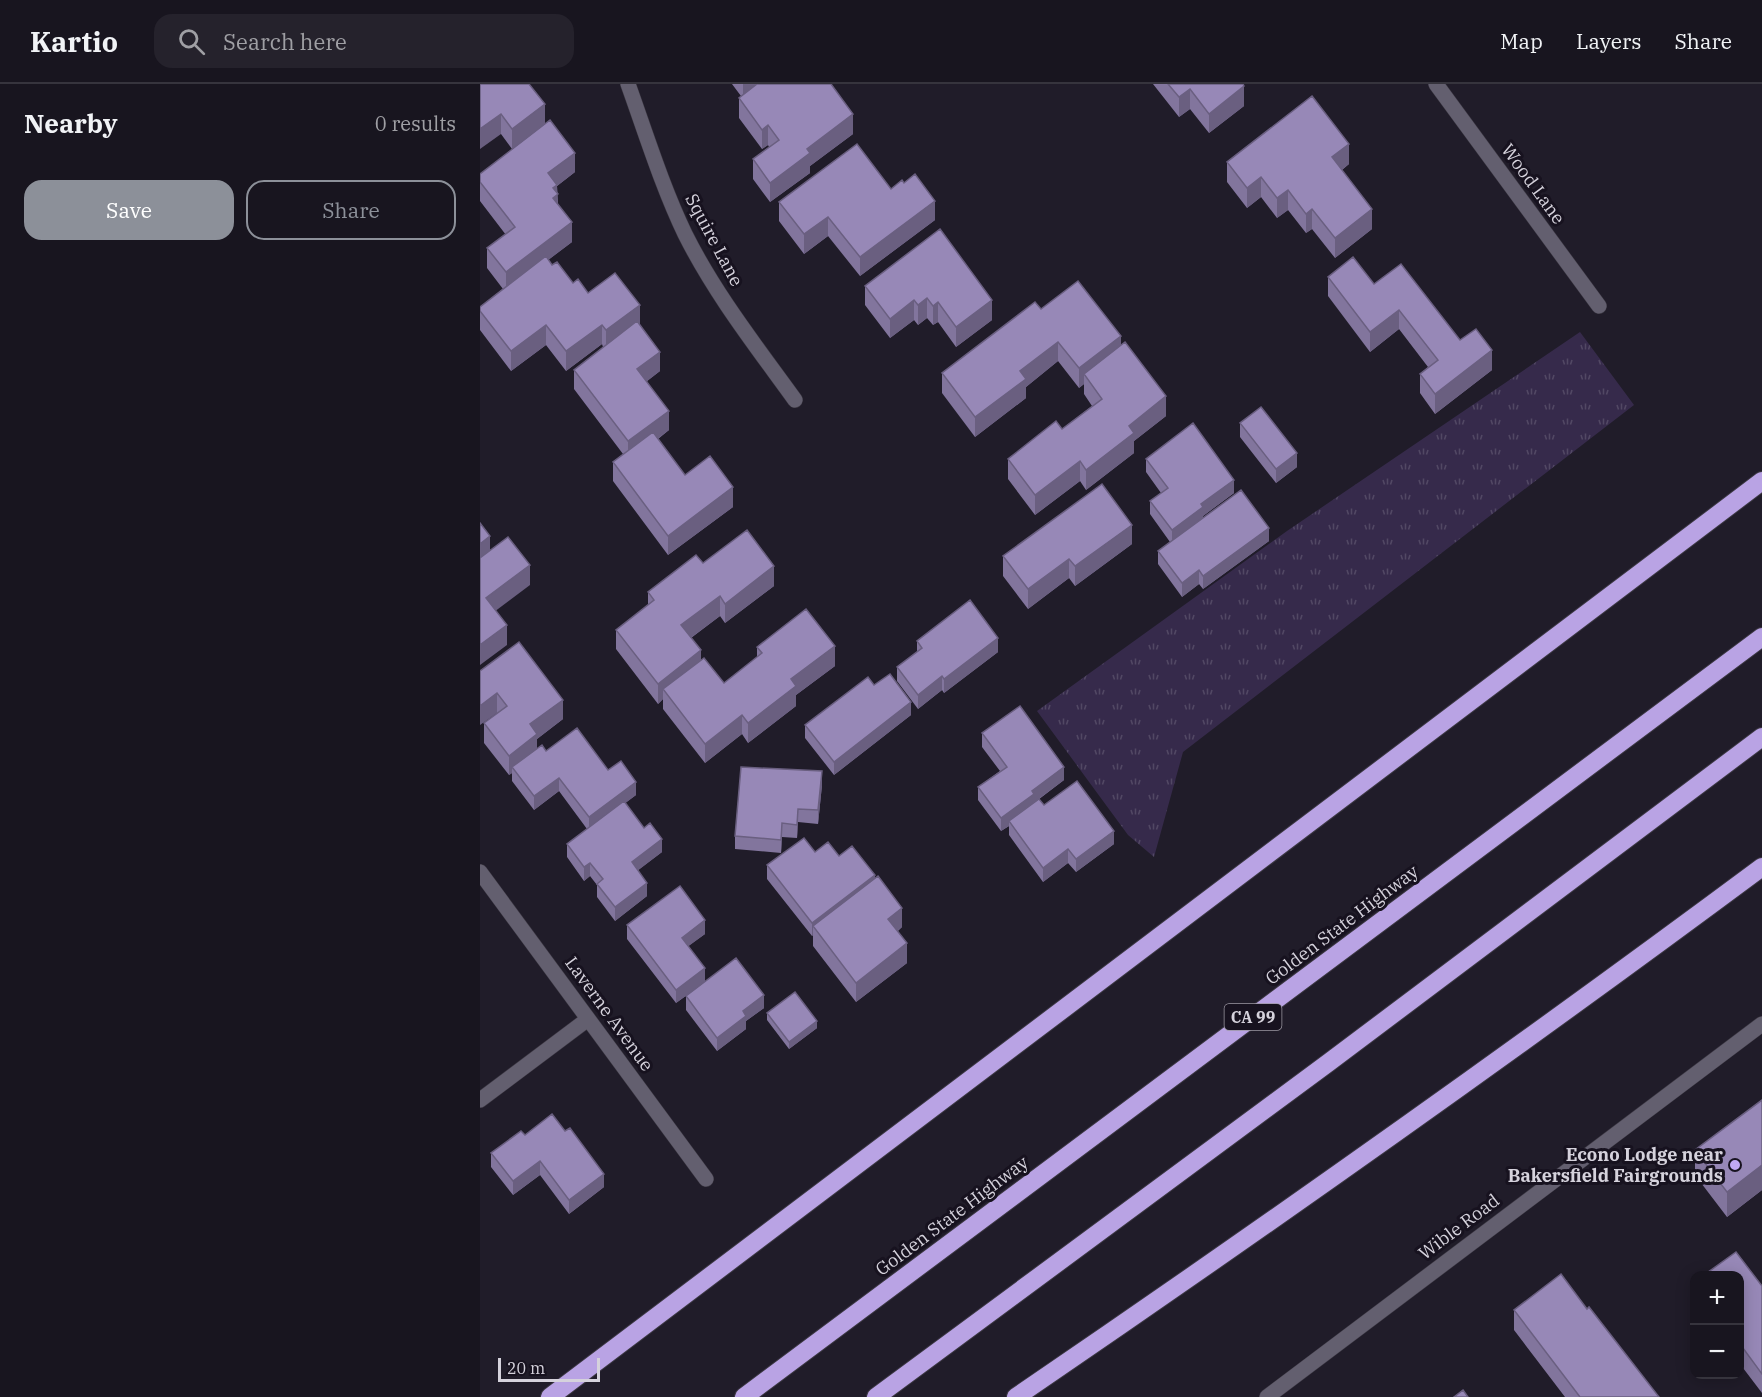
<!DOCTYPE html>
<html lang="en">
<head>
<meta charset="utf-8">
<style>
  :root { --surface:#18151f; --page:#25222c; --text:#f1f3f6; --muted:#9f9fa4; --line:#36343d; --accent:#8c9099 }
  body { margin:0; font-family:"IBM Plex Serif",serif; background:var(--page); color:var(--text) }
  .controls { position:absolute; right:18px; bottom:18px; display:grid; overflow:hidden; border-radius:12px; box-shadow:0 3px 15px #0003 }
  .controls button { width:54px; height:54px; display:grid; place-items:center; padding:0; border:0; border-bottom:2px solid var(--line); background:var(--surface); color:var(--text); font:30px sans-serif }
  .scale { position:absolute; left:18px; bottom:15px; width:102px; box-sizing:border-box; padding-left:6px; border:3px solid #d5d2dc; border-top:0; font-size:16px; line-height:21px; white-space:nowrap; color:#d5d2dc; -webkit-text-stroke:4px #17121f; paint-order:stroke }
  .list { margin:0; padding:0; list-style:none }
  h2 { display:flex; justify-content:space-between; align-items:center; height:78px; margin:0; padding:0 24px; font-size:26px }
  h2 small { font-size:20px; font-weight:400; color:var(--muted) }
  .actions { display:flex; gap:12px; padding:18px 24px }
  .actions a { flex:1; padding:14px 0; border:2px solid var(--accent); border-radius:18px; text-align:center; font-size:21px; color:var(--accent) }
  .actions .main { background:var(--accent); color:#fff }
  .icon { flex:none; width:33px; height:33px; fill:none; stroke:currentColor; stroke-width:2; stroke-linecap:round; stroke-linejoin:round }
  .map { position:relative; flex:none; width:1282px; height:1313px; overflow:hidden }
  header { display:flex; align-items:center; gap:36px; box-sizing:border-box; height:84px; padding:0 30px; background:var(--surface); border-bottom:2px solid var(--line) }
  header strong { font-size:28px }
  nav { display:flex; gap:33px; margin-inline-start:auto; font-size:21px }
  .search { width:420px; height:54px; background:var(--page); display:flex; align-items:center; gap:15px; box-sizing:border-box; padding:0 21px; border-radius:18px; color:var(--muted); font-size:22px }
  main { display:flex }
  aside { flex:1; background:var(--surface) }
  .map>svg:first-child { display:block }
  .grass { fill:url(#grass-tufts) }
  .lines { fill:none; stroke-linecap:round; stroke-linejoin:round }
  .minor-casing { stroke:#3b3742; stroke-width:16 }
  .tertiary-casing { stroke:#3b3742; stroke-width:16 }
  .motorway-casing { stroke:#3b3742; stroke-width:20 }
  .minor { stroke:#635f6f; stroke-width:15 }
  .tertiary { stroke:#635f6f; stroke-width:15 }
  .motorway { stroke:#b9a3e4; stroke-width:18 }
  .wall { fill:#82759d }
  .shaded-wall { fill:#6a5f80 }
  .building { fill:#9788b7; stroke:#6a5f80; stroke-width:1.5 }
  .poi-dot { fill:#c1a8f3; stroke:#17121f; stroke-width:2 }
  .labels { text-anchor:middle; stroke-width:6; stroke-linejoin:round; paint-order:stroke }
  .shield { fill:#17121f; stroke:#9c98a3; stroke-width:1.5 }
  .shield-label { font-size:16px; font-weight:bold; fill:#d5d2dc }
  .street-label { font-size:18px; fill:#d5d2dc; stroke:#17121f }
  .poi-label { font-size:18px; font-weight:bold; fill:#d5d2dc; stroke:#17121f; text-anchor:end }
</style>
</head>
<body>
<header>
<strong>Kartio</strong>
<div class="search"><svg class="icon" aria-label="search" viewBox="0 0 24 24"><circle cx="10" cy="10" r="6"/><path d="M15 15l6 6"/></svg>Search here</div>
<nav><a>Map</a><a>Layers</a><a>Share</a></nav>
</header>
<main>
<aside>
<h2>Nearby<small>0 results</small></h2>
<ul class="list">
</ul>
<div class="actions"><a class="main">Save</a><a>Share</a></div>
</aside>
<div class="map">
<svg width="1282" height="1313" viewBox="0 0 1282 1313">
  <defs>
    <pattern id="grass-tufts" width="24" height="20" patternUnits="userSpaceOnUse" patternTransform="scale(1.5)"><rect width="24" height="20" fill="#362a4b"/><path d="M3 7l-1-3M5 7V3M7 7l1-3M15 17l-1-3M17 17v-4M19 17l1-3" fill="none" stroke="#524864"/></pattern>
  </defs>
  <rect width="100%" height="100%" fill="#201c29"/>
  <path class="grass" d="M 1100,248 L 1154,321 L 703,668 L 674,773 L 648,751 L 557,627 L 807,447 Z"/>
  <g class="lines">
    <g class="minor-casing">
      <path id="minor" d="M 148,0 C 166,50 182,102 205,150 C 235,210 276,262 315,316
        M 956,0 L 1119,222
        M 0,788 L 226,1095
        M 0,1016 L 108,935"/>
    </g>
    <g class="tertiary-casing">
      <path id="tertiary" d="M 787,1313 L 1282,940"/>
    </g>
    <g class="motorway-casing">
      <path id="motorway" d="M 70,1313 L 1282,397
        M 264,1313 L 1282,553
        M 396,1313 L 848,979 L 1282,653
        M 536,1313 C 788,1141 1037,965 1282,783"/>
    </g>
    <use href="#minor" class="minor"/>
    <use href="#tertiary" class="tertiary"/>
    <use href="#motorway" class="motorway"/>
  </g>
  <path class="wall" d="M 0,0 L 65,40 L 32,65 L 21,50 Z
    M 252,0 L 351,0 L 373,50 L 330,82 L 330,89 L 290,118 L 273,95 L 273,75 L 289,63 L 288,61 L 282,65 L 259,34 L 259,14 L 261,12 Z
    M 673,0 L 763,0 L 764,22 L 729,49 L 710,25 L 699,33 Z
    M 747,78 L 869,80 L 862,86 L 892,145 L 855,174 L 832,145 L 826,149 L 808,126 L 797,134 L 781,113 L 767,124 L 747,98 Z
    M 95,88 L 77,102 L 78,120 L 92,158 L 68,176 L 72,181 L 93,199 L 160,240 L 159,241 L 180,287 L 167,297 L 189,346 L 178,355 L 205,391 L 253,423 L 188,471 L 133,397 L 133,378 L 143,370 L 94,305 L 94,286 L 123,263 L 122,260 L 86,287 L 66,261 L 31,287 L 0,246 L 0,223 L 23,205 L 7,184 L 7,164 L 26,151 L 0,117 L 0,90 Z
    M 411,105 L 455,136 L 380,192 L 348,152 L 324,170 L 299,137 L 299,118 Z
    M 460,145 L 512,236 L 476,263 L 458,238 L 453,241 L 447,234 L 438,241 L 434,236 L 410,254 L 385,221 L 385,202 Z
    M 848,193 L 894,200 L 980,256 L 1012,286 L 955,330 L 940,309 L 940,290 L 948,283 L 919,245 L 890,268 L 848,212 Z
    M 561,225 L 641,262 L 686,332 L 654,357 L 654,369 L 606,406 L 600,397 L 555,431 L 528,395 L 528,375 L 582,345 L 612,322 L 604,310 L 604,300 L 599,304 L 578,277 L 546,303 L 546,314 L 495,353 L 462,309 L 462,289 Z
    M 760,339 L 817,383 L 796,399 L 760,353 Z
    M 666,375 L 754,409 L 723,432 L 723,434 L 789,457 L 723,505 L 719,500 L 702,513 L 678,480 L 678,467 L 690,458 L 670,430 L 670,417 L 681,409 L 666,388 Z
    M 652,460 L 595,502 L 589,494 L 548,525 L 523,492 L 523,472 Z
    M 223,479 L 294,502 L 245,539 L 240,532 L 211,554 L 221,576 L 244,599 L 277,573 L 277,563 L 355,582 L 316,611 L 316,622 L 268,659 L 262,650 L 225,679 L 183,625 L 183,615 L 178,620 L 136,565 L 136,546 L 168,521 L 168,508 Z
    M 437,557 L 518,568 L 464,609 L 462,606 L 438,625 L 417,597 L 417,583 L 437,568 Z
    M 0,587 L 83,635 L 57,655 L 57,665 L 128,686 L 156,711 L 145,719 L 182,768 L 158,786 L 167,812 L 135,837 L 117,813 L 117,801 L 110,792 L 104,797 L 87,773 L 87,760 L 107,745 L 79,707 L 54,726 L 32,697 L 32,689 L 29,691 L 4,659 L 4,639 L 17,629 Z
    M 394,601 L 431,631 L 354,691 L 325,654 L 325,641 Z
    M 502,649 L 584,696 L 554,719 L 564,721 L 634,760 L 596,788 L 588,779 L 563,798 L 529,751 L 529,742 L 521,747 L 498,716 L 498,703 L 520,687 L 502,663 Z
    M 342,701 L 338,740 L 318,738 L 317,754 L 302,753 L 301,769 L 255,765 L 255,752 Z
    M 335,768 L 359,772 L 395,795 L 422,843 L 418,847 L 427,879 L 376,918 L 333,862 L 333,851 L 332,852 L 287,795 L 287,781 Z
    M 147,841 L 225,850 L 208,862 L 225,898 L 196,919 L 147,855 Z
    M 206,912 L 284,924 L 266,937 L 266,945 L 237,967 L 206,926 Z
    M 287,929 L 337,944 L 309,965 L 287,936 Z
    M 1282,1016 L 1282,1106 L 1247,1133 L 1215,1091 L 1215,1066 Z
    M 45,1051 L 124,1103 L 89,1130 L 60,1091 L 33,1111 L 11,1083 L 11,1069 Z
    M 1260,1191 L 1282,1202 L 1282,1309 L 1260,1280 Z
    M 1213,1199 L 1215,1199 L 1215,1221 L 1213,1219 Z
    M 1107,1225 L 1179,1313 L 1085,1313 L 1034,1246 L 1034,1226 Z"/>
  <path class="shaded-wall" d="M 263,0 L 283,0 L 263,15 Z
    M 764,2 L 764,22 L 729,49 L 729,30 Z
    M 710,5 L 710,25 L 699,33 L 699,13 Z
    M 65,20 L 65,40 L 32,65 L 32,45 Z
    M 21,30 L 21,50 L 0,65 L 0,45 Z
    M 373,30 L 373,50 L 330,82 L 330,89 L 290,118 L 290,99 L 327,65 Z
    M 288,41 L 288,61 L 282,65 L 282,46 Z
    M 869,60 L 869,80 L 852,93 L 852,73 Z
    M 95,69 L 95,88 L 77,102 L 78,130 L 73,133 L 68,89 Z
    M 781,93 L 781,113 L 767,124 L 767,104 Z
    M 808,106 L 808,126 L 797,134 L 797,114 Z
    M 455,117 L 455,136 L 380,192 L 380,173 Z
    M 832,125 L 832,145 L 826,149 L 826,130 Z
    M 892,125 L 892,145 L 855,174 L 855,154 Z
    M 348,133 L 348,152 L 324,170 L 324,150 Z
    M 92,138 L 92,158 L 26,208 L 26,188 Z
    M 447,214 L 447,234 L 438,241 L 438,221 Z
    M 434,216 L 434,236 L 410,254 L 410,235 Z
    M 512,216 L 512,236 L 476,263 L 476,243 Z
    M 458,218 L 458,238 L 453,241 L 453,222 Z
    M 160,221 L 160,240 L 126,266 L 126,246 Z
    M 919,226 L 919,245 L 890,268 L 890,248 Z
    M 66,241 L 66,261 L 31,287 L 31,267 Z
    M 122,241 L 122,260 L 86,287 L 86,267 Z
    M 641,252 L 641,271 L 604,290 L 604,300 L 599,304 L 599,284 Z
    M 578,258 L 578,277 L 546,303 L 546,314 L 495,353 L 495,333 L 540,287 Z
    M 1012,266 L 1012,286 L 955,330 L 955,310 Z
    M 180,268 L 180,287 L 157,305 L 157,285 Z
    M 686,312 L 686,332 L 654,357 L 654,369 L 606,406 L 606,386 L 649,342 Z
    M 189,327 L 189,346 L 148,377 L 148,357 Z
    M 817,369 L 817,383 L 796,399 L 796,385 Z
    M 600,377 L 600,397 L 555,431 L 555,411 Z
    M 754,396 L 754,409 L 723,432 L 723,436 L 692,460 L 692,446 L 721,420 Z
    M 253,403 L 253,423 L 188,471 L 188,452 Z
    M 652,441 L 652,460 L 595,502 L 595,482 Z
    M 789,444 L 789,457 L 723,505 L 723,492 Z
    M 10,452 L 10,472 L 0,480 L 0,460 Z
    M 589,475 L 589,494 L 548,525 L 548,505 Z
    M 50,481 L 50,501 L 6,534 L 6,514 Z
    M 294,482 L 294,502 L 245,539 L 245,520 Z
    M 719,486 L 719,500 L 702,513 L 702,499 Z
    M 240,512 L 240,532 L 201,561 L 201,541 Z
    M 27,541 L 27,561 L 0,581 L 0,561 Z
    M 518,554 L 518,568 L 464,609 L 464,595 Z
    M 355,562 L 355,582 L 316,611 L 316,622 L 268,659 L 268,639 L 311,595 Z
    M 221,566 L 221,586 L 183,605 L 183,615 L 178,620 L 178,600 Z
    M 462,592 L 462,606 L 438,625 L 438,611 Z
    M 17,609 L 17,629 L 0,641 L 0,622 Z
    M 83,616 L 83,635 L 57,655 L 57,670 L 32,683 L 32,689 L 29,691 L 29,672 L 50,640 Z
    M 431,618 L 431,631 L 354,691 L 354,678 Z
    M 262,631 L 262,650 L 225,679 L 225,660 Z
    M 584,683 L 584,696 L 529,737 L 529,742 L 521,747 L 521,734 L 552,707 Z
    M 342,687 L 342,701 L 338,740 L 338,726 Z
    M 79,694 L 79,707 L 54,726 L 54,712 Z
    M 156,698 L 156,711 L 109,747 L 109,733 Z
    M 318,725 L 318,738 L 317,754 L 317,741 Z
    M 302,739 L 302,753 L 301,769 L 301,756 Z
    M 634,747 L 634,760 L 596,788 L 596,775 Z
    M 182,755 L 182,768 L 152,791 L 152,778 Z
    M 588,765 L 588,779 L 563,798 L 563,784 Z
    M 110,779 L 110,792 L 104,797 L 104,783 Z
    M 395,791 L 395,804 L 333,842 L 333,851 L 332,852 L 332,839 Z
    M 167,799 L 167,812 L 135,837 L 135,823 Z
    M 422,824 L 422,843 L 408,854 L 408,835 Z
    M 225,836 L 225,850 L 202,867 L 202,854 Z
    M 427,859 L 427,879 L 376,918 L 376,899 Z
    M 225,884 L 225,898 L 196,919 L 196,906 Z
    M 284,911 L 284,924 L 266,937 L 266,945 L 237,967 L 237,954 L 263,927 Z
    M 337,937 L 337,944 L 309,965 L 309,958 Z
    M 60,1077 L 60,1091 L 33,1111 L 33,1097 Z
    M 1282,1081 L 1282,1106 L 1247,1133 L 1247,1108 Z
    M 124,1090 L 124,1103 L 89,1130 L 89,1116 Z"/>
  <path class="building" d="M 0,0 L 49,0 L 65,20 L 32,45 L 21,30 L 0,45 Z
    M 277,0 L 351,0 L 373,30 L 327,65 L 330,69 L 290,99 L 273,75 L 299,56 L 288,41 L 282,46 L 259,14 Z
    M 688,0 L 763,0 L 764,2 L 729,30 L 710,5 L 699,13 Z
    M 832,12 L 869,60 L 852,73 L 892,125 L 855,154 L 832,125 L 826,130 L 808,106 L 797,114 L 781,93 L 767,104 L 747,78 Z
    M 70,36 L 95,69 L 68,89 L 77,101 L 73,104 L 78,110 L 73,114 L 92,138 L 26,188 L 7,164 L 35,143 L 0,98 L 0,90 Z
    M 377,60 L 411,105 L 422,96 L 424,99 L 435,90 L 455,117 L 380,173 L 348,133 L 324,150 L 299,118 Z
    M 460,145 L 512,216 L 476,243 L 458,218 L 453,222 L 447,214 L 438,221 L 434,216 L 410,235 L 385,202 Z
    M 66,172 L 72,181 L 77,178 L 93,199 L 98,195 L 108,209 L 135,189 L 160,221 L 126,246 L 122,241 L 86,267 L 66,241 L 31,267 L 0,227 L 0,223 Z
    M 873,173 L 894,200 L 921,180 L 980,256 L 996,245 L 1012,266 L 955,310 L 940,290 L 958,276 L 919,226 L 890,248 L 848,193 Z
    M 598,197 L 641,252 L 599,284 L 578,258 L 540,287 L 546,295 L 495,333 L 462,289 L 555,218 L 561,225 Z
    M 157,237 L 180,268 L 157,285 L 189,327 L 148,357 L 94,286 Z
    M 645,258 L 686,312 L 649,342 L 654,349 L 606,386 L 600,377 L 555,411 L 528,375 L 576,337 L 582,345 L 622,315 L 604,290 Z
    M 781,323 L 817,369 L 796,385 L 760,339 Z
    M 713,339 L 754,396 L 721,420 L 723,423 L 692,446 L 670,417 L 688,404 L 666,375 Z
    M 173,348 L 205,391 L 230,372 L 253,403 L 188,452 L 133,378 Z
    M 622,400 L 652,441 L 595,482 L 589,475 L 548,505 L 523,472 Z
    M 761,406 L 789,444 L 723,492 L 719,486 L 702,499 L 678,467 Z
    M 0,439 L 10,452 L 0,460 Z
    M 267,446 L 294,482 L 245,520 L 240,512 L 201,541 L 221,566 L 178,600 L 136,546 L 174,516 L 168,508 L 216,471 L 223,479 Z
    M 28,453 L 50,481 L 6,514 L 27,541 L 0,561 L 0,474 Z
    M 490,516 L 518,554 L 464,595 L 462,592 L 438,611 L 417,583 L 442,564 L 437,557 Z
    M 326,525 L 355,562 L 311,595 L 316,602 L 268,639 L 262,631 L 225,660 L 183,605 L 224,574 L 244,599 L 282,569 L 277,563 Z
    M 39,558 L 83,616 L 50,640 L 57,650 L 29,672 L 4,639 L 27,622 L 17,609 L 0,622 L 0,587 Z
    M 410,590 L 431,618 L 354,678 L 325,641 L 388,593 L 394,601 Z
    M 540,622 L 584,683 L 552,707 L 554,710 L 521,734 L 498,703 L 527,683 L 502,649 Z
    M 97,644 L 128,686 L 141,677 L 156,698 L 109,733 L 79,694 L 54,712 L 32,683 L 62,661 L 66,667 Z
    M 261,683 L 342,687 L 338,726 L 318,725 L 317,741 L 302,739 L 301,756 L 255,752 Z
    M 597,697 L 634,747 L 596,775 L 588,765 L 563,784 L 529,737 L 559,715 L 564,721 Z
    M 144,717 L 164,744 L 170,739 L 182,755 L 152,778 L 167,799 L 135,823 L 117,800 L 123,795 L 110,779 L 104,783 L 87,760 Z
    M 324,754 L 335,768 L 348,758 L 359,772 L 372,762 L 395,791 L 332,839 L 287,781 Z
    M 398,792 L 422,824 L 408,835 L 427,859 L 376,899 L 333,842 Z
    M 200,802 L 225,836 L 202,854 L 225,884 L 196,906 L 147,841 Z
    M 256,874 L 284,911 L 263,927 L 266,932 L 237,954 L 206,912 Z
    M 315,908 L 337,937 L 309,958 L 287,929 Z
    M 1282,1016 L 1282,1081 L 1247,1108 L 1215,1066 Z
    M 72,1030 L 85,1047 L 90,1044 L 124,1090 L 89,1116 L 60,1077 L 33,1097 L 11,1069 L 41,1047 L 45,1051 Z
    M 1256,1168 L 1282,1202 L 1282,1290 L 1260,1260 L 1260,1191 L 1224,1191 Z
    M 1081,1190 L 1107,1225 L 1109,1223 L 1179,1313 L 1100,1313 L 1034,1226 Z
    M 983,1306 L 988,1313 L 974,1313 Z"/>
  <circle class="poi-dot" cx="1255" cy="1081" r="6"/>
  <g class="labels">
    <rect class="shield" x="744.5" y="920" width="57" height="26" rx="4.5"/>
    <g class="shield-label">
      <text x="773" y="939">CA 99</text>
    </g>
    <g class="street-label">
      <text transform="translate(1053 100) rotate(54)" y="6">Wood Lane</text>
      <text transform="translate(234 156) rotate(62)" y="6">Squire Lane</text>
      <text transform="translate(862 841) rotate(-37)" y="6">Golden State Highway</text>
      <text transform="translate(129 930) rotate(54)" y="6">Laverne Avenue</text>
      <text transform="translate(472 1132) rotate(-37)" y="6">Golden State Highway</text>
      <text transform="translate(979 1143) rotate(-37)" y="6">Wible Road</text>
    </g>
    <g class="poi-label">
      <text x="1243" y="1077">Econo Lodge near<tspan x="1243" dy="21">Bakersfield Fairgrounds</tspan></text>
    </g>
  </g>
</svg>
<div class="controls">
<button>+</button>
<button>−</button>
</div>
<div class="scale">20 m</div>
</div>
</main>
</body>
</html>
